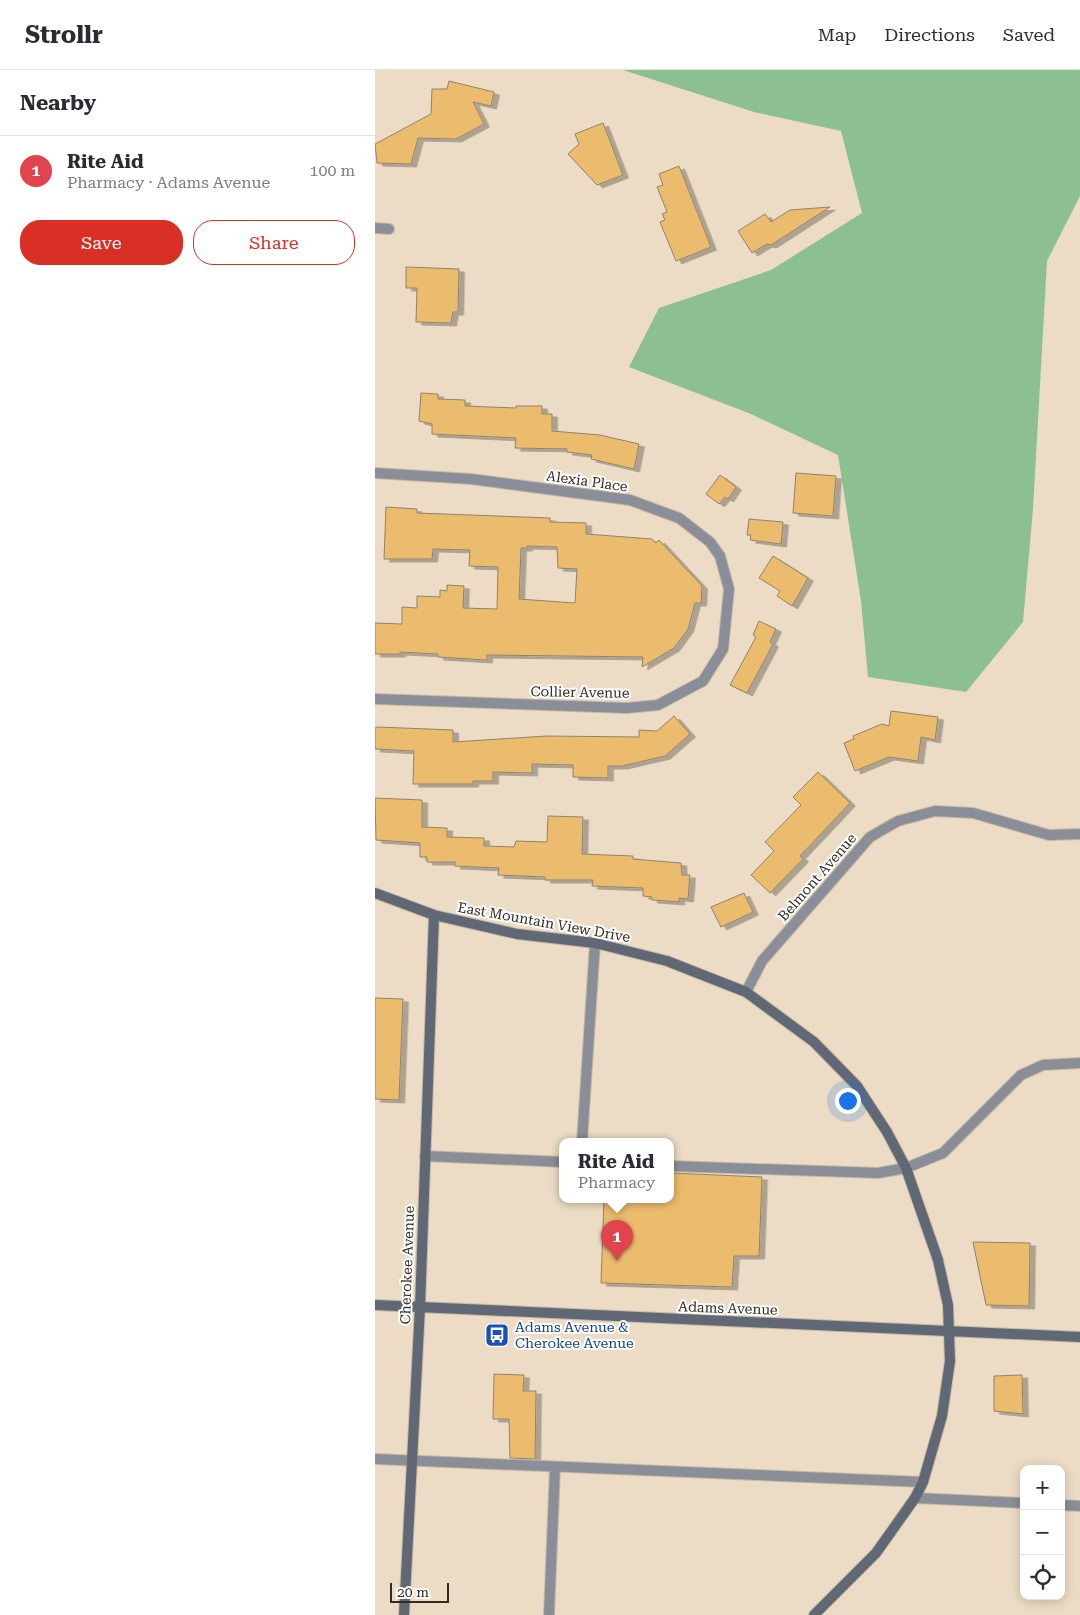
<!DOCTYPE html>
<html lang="en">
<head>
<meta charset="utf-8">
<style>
  :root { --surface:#fff; --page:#f7f7f7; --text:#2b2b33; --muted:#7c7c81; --line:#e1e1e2; --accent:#d93025 }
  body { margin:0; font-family:"Roboto Serif",serif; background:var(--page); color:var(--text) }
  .controls { position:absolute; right:15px; bottom:15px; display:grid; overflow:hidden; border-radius:10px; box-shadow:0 2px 12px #0003 }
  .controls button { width:45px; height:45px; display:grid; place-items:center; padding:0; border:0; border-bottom:1px solid var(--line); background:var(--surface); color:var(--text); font:25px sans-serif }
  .scale { position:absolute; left:15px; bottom:12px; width:59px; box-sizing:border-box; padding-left:5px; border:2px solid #312b22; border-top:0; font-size:14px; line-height:18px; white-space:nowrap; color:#312b22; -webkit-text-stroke:4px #fff; paint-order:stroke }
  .you { position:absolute; left:472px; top:1030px; width:18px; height:18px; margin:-12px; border:4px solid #fff; border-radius:50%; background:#1a73e8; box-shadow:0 0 0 8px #1a73e833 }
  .badge { display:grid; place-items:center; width:32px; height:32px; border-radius:50%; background:var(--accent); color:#fff; font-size:16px; font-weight:700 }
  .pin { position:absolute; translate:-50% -41px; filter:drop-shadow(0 1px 2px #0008) }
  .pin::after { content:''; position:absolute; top:26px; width:18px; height:15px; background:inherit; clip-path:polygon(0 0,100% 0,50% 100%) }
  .popup { position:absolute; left:184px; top:1068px; width:115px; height:65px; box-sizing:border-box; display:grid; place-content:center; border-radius:10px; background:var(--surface); filter:drop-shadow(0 1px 4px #0005); font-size:16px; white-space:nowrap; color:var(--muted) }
  .popup b { font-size:19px; color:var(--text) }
  .popup::after { content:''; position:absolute; left:50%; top:100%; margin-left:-10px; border:10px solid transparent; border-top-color:var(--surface) }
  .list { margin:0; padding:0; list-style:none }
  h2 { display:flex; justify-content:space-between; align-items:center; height:65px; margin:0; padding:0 20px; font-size:21px }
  h2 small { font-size:16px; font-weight:400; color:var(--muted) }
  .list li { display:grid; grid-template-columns:32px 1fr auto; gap:15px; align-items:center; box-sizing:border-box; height:70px; padding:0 20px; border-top:1px solid var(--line) }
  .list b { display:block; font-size:19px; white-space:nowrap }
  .list p { margin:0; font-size:16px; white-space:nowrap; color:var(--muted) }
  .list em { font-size:16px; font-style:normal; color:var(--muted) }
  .actions { display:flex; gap:10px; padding:15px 20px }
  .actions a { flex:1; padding:11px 0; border:1px solid var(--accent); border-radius:20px; text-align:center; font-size:18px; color:var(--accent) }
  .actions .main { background:var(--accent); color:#fff }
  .icon { flex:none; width:28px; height:28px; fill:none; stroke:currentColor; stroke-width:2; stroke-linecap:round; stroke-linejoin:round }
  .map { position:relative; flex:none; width:705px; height:1545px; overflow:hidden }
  header { display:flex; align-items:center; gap:30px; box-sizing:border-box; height:70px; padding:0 25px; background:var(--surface); border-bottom:1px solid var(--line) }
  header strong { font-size:24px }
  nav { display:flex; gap:28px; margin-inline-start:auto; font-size:18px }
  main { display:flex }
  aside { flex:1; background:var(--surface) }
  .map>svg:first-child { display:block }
  .green { fill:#8cc091 }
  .building { fill:#ecbc6e; stroke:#90826c; fill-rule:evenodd; filter:url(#shadow) }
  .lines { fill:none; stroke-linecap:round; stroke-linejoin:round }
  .lane-casing { stroke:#c7b9a4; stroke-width:12 }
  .street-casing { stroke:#c7b9a4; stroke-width:12 }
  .secondary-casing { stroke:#c7b9a4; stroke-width:12 }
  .lane { stroke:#898e98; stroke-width:10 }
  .street { stroke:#898e98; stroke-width:10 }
  .secondary { stroke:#606876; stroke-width:10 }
  .labels { text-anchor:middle; stroke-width:4; stroke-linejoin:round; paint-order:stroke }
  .street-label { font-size:14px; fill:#312b22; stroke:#fff }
  .transit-label { font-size:14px; fill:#164399; stroke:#fff; text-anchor:start }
</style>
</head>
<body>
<header>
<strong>Strollr</strong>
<nav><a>Map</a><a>Directions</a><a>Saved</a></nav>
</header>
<main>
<aside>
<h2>Nearby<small></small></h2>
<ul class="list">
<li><span class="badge" style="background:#e0444e">1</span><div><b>Rite Aid</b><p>Pharmacy · Adams Avenue</p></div><em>100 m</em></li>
</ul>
<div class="actions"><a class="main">Save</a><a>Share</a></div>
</aside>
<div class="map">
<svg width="705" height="1545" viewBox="0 0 705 1545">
  <defs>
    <filter id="shadow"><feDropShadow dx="5.5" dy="3" stdDeviation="0" flood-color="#0004"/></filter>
  </defs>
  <rect width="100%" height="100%" fill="#ecdcc5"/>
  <path class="green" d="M 248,0 L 705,0 L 705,126 L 672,191 L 658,439 L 648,552 L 591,622 L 493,607 L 486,531 L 463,385 L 376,344 L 254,297 L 284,238 L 396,200 L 487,143 L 466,61 L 379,42 Z"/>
  <path class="building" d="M 74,11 L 119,22 L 116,36 L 98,32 L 109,54 L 81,69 L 43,68 L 36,94 L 2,93 L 0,74 L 56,44 L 57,19 L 72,19 Z
    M 228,53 L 248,105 L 222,115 L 193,84 L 204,74 L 200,64 Z
    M 304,96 L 336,177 L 301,191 L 285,152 L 290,150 L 287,144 L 292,142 L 282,117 L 288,115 L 284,104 Z
    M 455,137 L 396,175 L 392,174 L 377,183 L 363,161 L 390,144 L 396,152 L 415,140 Z
    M 31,197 L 84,199 L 83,242 L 78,242 L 76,253 L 41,252 L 42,218 L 31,218 Z
    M 46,323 L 63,324 L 63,329 L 90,330 L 90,336 L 141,338 L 141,336 L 167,336 L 167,344 L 177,344 L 177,361 L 225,365 L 264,374 L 259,399 L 216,389 L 217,385 L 192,382 L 192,379 L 140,378 L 141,368 L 57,364 L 57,354 L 44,351 Z
    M 421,403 L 461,406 L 458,446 L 418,443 Z
    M 345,405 L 361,417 L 353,429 L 350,427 L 344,434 L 331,424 Z
    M 11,437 L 42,439 L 42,443 L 175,448 L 175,452 L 211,453 L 211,464 L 277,469 L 281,473 L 284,470 L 327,516 L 326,533 L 320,533 L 313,559 L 299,578 L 267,597 L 268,587 L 112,585 L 112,590 L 63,587 L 63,584 L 25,582 L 25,584 L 0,584 L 0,553 L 27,554 L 27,537 L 42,538 L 42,526 L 65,527 L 65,520 L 72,521 L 72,515 L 89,516 L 88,538 L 122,539 L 123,497 L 94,496 L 95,480 L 58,479 L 57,489 L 9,489 ZM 152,476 L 182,477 L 183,498 L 202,499 L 200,533 L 144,529 L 146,478 L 152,478 Z
    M 374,449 L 408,452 L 406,474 L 375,470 L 376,465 L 372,465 Z
    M 398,486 L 433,508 L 417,536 L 402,526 L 405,521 L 384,508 Z
    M 384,551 L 401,559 L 395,572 L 398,574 L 372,623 L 355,615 L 381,567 L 378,565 Z
    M 516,641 L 563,647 L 560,670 L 546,667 L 543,691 L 514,687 L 480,701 L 469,673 L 479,669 L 478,666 L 507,654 L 514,656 Z
    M 299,646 L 315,664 L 290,686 L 247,696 L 233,696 L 233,708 L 198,707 L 198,695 L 157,694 L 157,703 L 118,702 L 118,711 L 98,711 L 98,714 L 38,714 L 39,681 L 0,679 L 0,658 L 3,657 L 78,660 L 78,672 L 172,666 L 264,667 L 264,660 L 282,661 Z
    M 443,702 L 475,733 L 425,786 L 428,789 L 395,823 L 376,805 L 399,781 L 390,772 L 426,735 L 418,727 Z
    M 0,728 L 47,730 L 47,757 L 72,758 L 72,767 L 109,768 L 109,776 L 139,777 L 141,771 L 172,772 L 173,746 L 208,747 L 207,784 L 258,786 L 258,789 L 306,793 L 307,805 L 315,805 L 313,829 L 304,828 L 304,832 L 277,830 L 277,827 L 268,826 L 268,818 L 217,816 L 218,810 L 170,810 L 170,807 L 123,805 L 124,798 L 80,796 L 80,792 L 52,792 L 52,787 L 45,787 L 45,773 L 1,770 Z
    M 369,823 L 378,842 L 346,857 L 336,837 Z
    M 0,928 L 28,929 L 24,1030 L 0,1029 Z
    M 296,1103 L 387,1107 L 384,1186 L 359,1186 L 357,1217 L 226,1213 L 229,1130 L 296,1130 Z
    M 598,1172 L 655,1173 L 654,1236 L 611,1235 Z
    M 119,1304 L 149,1305 L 148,1321 L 161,1321 L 160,1389 L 135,1388 L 134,1349 L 118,1349 Z
    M 647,1305 L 648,1344 L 619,1341 L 619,1306 Z"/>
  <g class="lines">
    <g class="lane-casing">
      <path id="lane" d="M 207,1072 L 220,873
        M 50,1086 L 188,1092
        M 296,1096 L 503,1103 L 531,1098
        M 0,1389 L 548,1412
        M 540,1428 L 649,1433
        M 686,1435 L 705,1436
        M 174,1545 L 180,1398"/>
    </g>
    <g class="street-casing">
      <path id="street" d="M 0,158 L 14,159
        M 0,403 L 96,409 L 255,430 L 304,448 L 335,472 L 345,486 L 354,519 L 348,579 L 328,611 L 283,635 L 252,638 L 0,629
        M 371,922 L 387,891 L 495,767 L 523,751 L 560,741 L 598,743 L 674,765 L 705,764
        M 531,1098 L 568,1083 L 646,1005 L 668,995 L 705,993"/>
    </g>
    <g class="secondary-casing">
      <path id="secondary" d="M 0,823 L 59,845 L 142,864 L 220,873 L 292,891 L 371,922 L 439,972 L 482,1016 L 512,1062 L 531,1098 L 563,1190 L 573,1235 L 575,1291 L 567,1346 L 548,1412 L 540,1428 L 501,1483 L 439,1545
        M 0,1235 L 705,1267
        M 29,1545 L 45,1237 L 59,845"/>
    </g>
    <use href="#lane" class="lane"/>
    <use href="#street" class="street"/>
    <use href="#secondary" class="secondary"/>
  </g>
  <defs>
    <g id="bus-square" transform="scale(1.25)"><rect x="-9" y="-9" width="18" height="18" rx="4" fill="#1a4fb4" stroke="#fff"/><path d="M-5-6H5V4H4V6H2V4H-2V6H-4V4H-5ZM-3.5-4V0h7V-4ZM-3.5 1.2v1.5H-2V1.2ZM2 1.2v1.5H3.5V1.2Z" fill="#fff"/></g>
  </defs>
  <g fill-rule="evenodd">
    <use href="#bus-square" x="122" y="1265"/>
  </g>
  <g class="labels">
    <g class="street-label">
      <text transform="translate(212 411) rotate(8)" y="5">Alexia Place</text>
      <text transform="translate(205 622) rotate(1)" y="5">Collier Avenue</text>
      <text transform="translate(442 807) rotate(-49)" y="5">Belmont Avenue</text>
      <text transform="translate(169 852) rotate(10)" y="5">East Mountain View Drive</text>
      <text transform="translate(32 1195) rotate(-88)" y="5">Cherokee Avenue</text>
      <text transform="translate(353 1238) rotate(2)" y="5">Adams Avenue</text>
    </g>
    <g class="transit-label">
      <text x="140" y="1262">Adams Avenue &amp;<tspan x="140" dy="16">Cherokee Avenue</tspan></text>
    </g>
  </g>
</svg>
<div class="controls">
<button>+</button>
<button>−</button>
<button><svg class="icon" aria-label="locate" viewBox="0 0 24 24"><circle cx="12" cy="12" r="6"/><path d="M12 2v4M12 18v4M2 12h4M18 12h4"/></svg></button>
</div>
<div class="scale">20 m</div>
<div class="you"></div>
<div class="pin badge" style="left:242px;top:1191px;background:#e0444e">1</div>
<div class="popup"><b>Rite Aid</b>Pharmacy</div>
</div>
</main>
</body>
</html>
